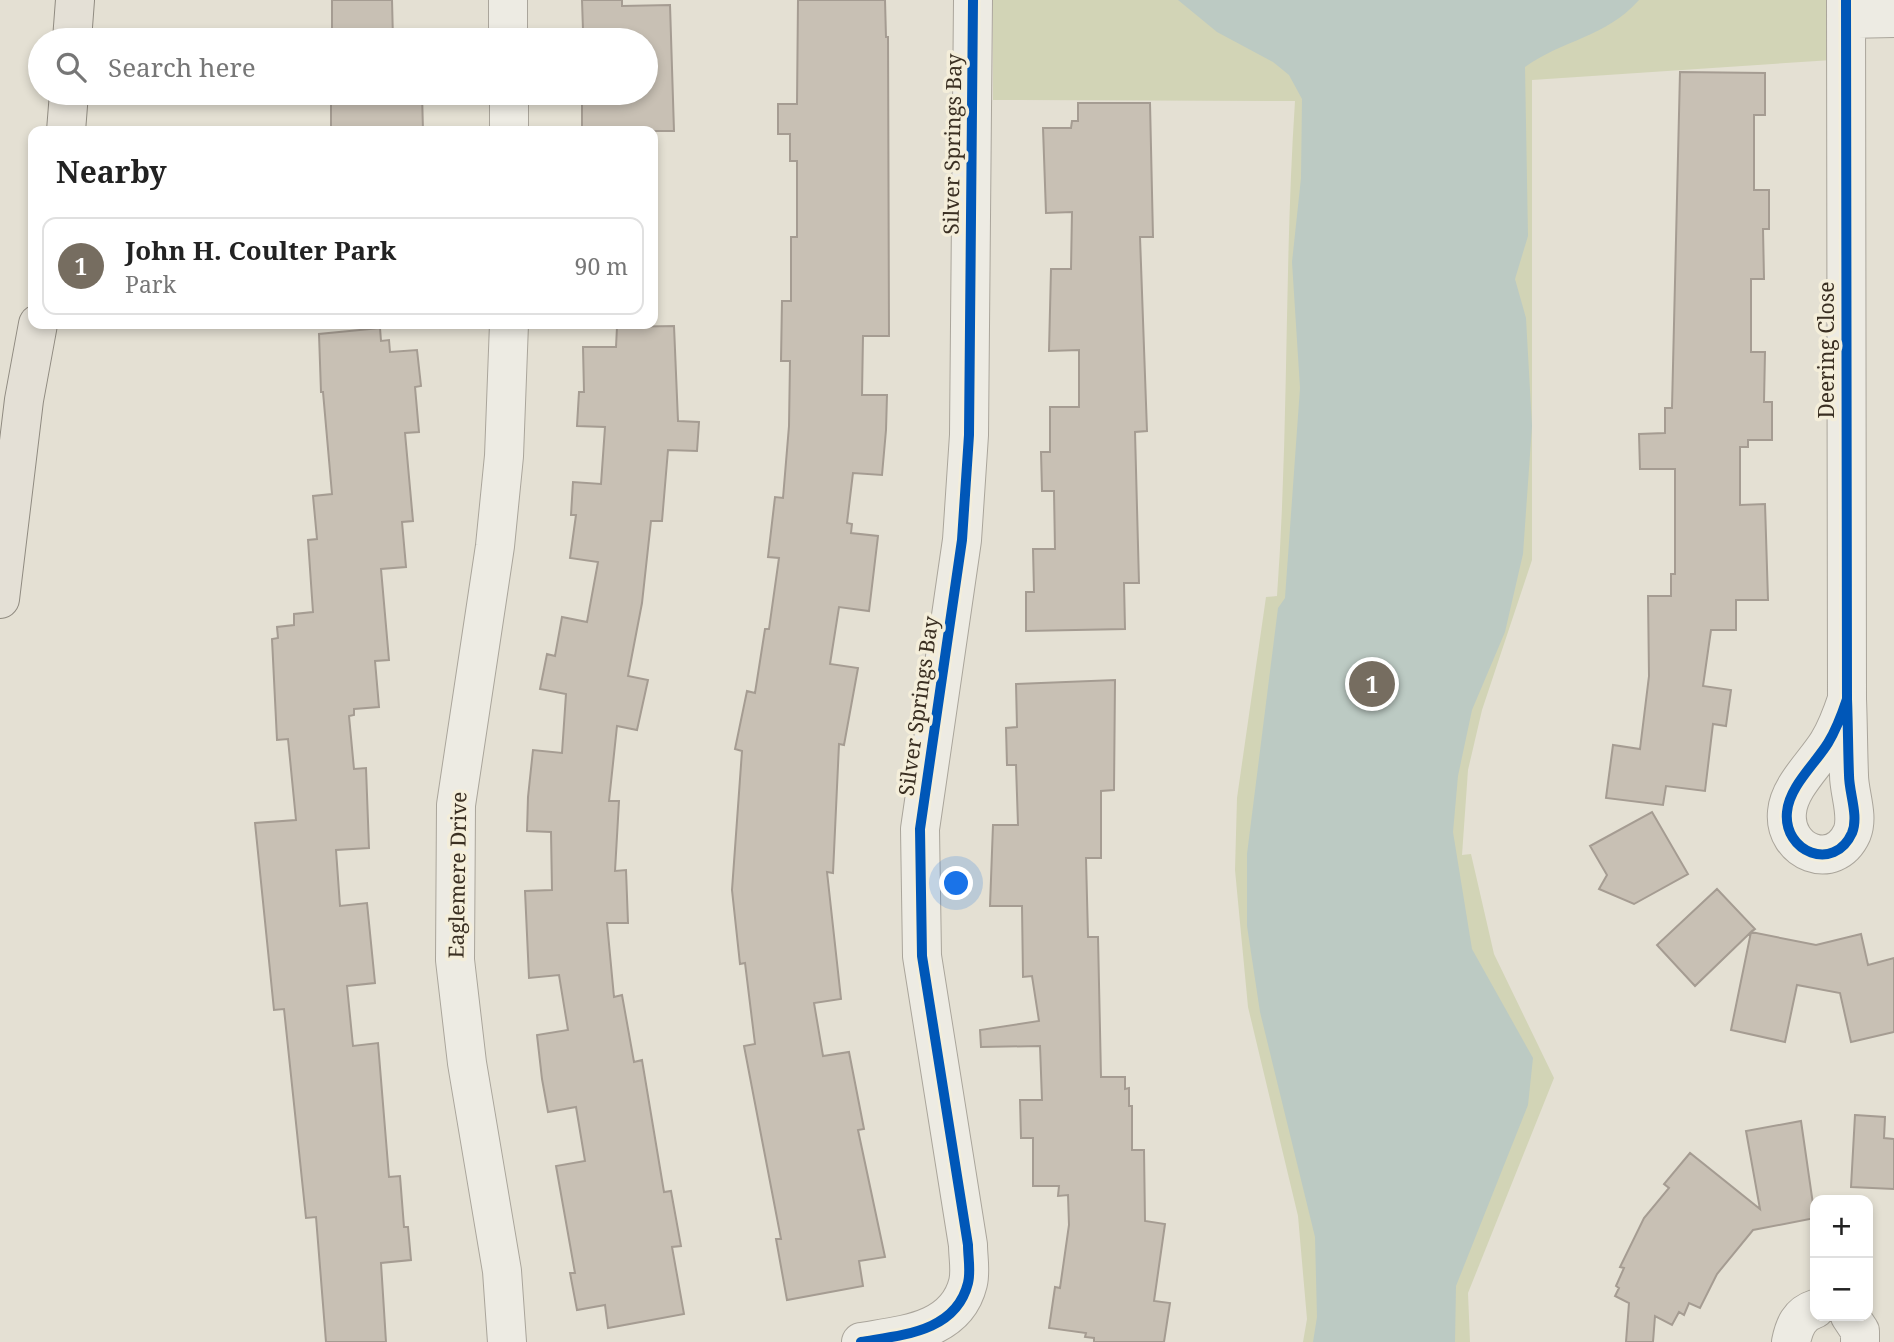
<!DOCTYPE html>
<html lang="en">
<head>
<meta charset="utf-8">
<style>
  :root { --surface:#fff; --page:#f2f2f2; --text:#222; --muted:#767676; --line:#e0e0e0; --accent:#766d60 }
  body { margin:0; font-family:"Noto Serif",serif; background:var(--page); color:var(--text) }
  .controls { position:absolute; right:21px; bottom:21px; display:grid; overflow:hidden; border-radius:14px; box-shadow:0 4px 10px #0003 }
  .controls button { width:63px; height:63px; display:grid; place-items:center; padding:0; border:0; border-bottom:2px solid var(--line); background:var(--surface); color:var(--text); font:35px sans-serif }
  .you { position:absolute; left:957px; top:884px; width:24px; height:24px; margin:-18px; border:5px solid #fff; border-radius:50%; background:#1a73e8; box-shadow:0 0 0 10px #1a73e833 }
  .badge { display:grid; place-items:center; width:46px; height:46px; border-radius:50%; background:var(--accent); color:#fff; font-size:23px; font-weight:700 }
  .pin { position:absolute; translate:-50% -50%; border:4px solid #fff; box-shadow:0 2px 7px #0006 }
  .list { margin:0; padding:0; list-style:none }
  h2 { display:flex; justify-content:space-between; align-items:center; height:91px; margin:0; padding:0 28px; font-size:30px }
  h2 small { font-size:23px; font-weight:400; color:var(--muted) }
  .list li { display:grid; grid-template-columns:46px 1fr auto; gap:21px; align-items:center; box-sizing:border-box; height:98px; margin:0 14px 14px; padding:0 14px; border:2px solid var(--line); border-radius:14px }
  .list b { display:block; font-size:26px; white-space:nowrap }
  .list p { margin:0; font-size:23px; white-space:nowrap; color:var(--muted) }
  .list em { font-size:23px; font-style:normal; color:var(--muted) }
  .icon { flex:none; width:38px; height:38px; fill:none; stroke:currentColor; stroke-width:2; stroke-linecap:round; stroke-linejoin:round }
  .map { position:relative; flex:none; width:1894px; height:1342px; overflow:hidden }
  .search { position:absolute; background:var(--surface); box-shadow:0 4px 10px #0003; left:28px; top:28px; width:630px; height:77px; display:flex; align-items:center; gap:18px; box-sizing:border-box; padding:0 24px; border-radius:38px; color:var(--muted); font-size:26px }
  .panel { position:absolute; background:var(--surface); box-shadow:0 4px 10px #0003; left:28px; top:126px; width:630px; height:203px; border-radius:14px }
  .map>svg:first-child { display:block }
  .green { fill:#d2d4b6 }
  .water { fill:#bccac3 }
  .building { fill:#c8c0b4; stroke:#a59c92; stroke-width:2 }
  .lines { fill:none; stroke-linecap:round; stroke-linejoin:round }
  .minor-casing { stroke:#aaa59b; stroke-width:40 }
  .major-casing { stroke:#908b81; stroke-width:40 }
  .minor { stroke:#edebe3; stroke-width:38 }
  .major { stroke:#e4e0d6; stroke-width:38 }
  .cycleway-casing { stroke:#f4eeda; stroke-width:15 }
  .cycleway { stroke:#0057b8; stroke-width:10 }
  .labels { text-anchor:middle; stroke-width:7; stroke-linejoin:round; paint-order:stroke }
  .street-label { font-size:21px; fill:#3a2f22; stroke:#f4eeda }
</style>
</head>
<body>
<div class="map">
<svg width="1894" height="1342" viewBox="0 0 1894 1342">
  <rect width="100%" height="100%" fill="#e4e0d3"/>
  <path class="green" d="M 993,0 L 1832,0 L 1832,60 L 1532,80 L 1532,560 L 1482,710 L 1468,770 L 1462,855 L 1471,854 L 1494,954 L 1554,1078 L 1468,1293 L 1470,1342 L 1303,1342 L 1307,1319 L 1298,1216 L 1248,1007 L 1235,870 L 1237,798 L 1266,597 L 1277,596 C 1289,431 1284,266 1295,101 L 993,100 Z"/>
  <path class="water" d="M 1178,0 L 1639,0 C 1605,38 1564,39 1525,67 L 1528,236 L 1515,279 L 1526,318 L 1532,426 L 1523,554 L 1505,632 L 1472,710 L 1458,776 L 1453,832 L 1472,949 L 1533,1058 L 1528,1105 L 1456,1286 L 1455,1342 L 1313,1342 L 1317,1317 L 1315,1237 L 1260,1012 L 1247,926 L 1247,854 L 1278,608 L 1285,598 L 1300,388 L 1292,262 L 1301,178 L 1302,99 L 1289,75 L 1273,62 L 1217,32 Z"/>
  <path class="building" d="M 332,0 L 392,0 L 393,40 L 332,40 Z
    M 582,0 L 622,0 L 622,6 L 670,5 L 674,131 L 582,131 L 582,93 L 646,93 L 646,40 L 615,40 L 614,30 L 583,30 Z
    M 798,0 L 885,0 L 886,37 L 888,37 L 889,336 L 863,336 L 862,395 L 887,395 L 886,430 L 882,475 L 853,473 L 847,523 L 852,524 L 851,533 L 878,536 L 869,611 L 839,607 L 830,664 L 858,668 L 844,745 L 839,744 L 833,873 L 827,872 L 841,999 L 814,1003 L 823,1056 L 849,1052 L 864,1129 L 858,1130 L 885,1257 L 859,1261 L 863,1286 L 787,1300 L 776,1239 L 781,1239 L 744,1046 L 755,1044 L 745,963 L 740,964 L 732,890 L 742,751 L 735,749 L 747,691 L 755,693 L 765,629 L 769,629 L 779,558 L 768,557 L 775,497 L 783,498 L 789,426 L 790,361 L 781,361 L 782,301 L 791,301 L 791,237 L 797,237 L 797,161 L 790,161 L 790,134 L 778,134 L 778,104 L 797,104 Z
    M 1680,72 L 1765,73 L 1765,115 L 1754,115 L 1754,190 L 1769,190 L 1769,229 L 1763,229 L 1764,279 L 1751,279 L 1751,352 L 1765,352 L 1764,402 L 1772,402 L 1772,440 L 1748,440 L 1748,447 L 1740,447 L 1740,505 L 1765,504 L 1768,600 L 1736,600 L 1736,630 L 1711,630 L 1703,686 L 1731,690 L 1726,726 L 1713,724 L 1705,791 L 1666,786 L 1663,805 L 1606,798 L 1613,745 L 1640,749 L 1649,676 L 1648,596 L 1671,596 L 1671,574 L 1675,574 L 1675,469 L 1640,469 L 1639,434 L 1665,433 L 1665,408 L 1672,408 Z
    M 331,93 L 422,93 L 423,131 L 331,131 Z
    M 1078,103 L 1150,103 L 1153,237 L 1140,237 L 1147,431 L 1135,432 L 1139,583 L 1124,583 L 1125,629 L 1026,631 L 1026,592 L 1034,592 L 1033,549 L 1055,549 L 1054,491 L 1042,491 L 1041,452 L 1050,452 L 1050,407 L 1079,407 L 1079,350 L 1049,351 L 1051,269 L 1071,269 L 1072,212 L 1046,213 L 1043,128 L 1071,128 L 1072,121 L 1078,121 Z
    M 674,326 L 678,421 L 699,422 L 697,451 L 668,450 L 662,521 L 651,521 L 642,603 L 628,676 L 648,680 L 637,730 L 617,726 L 609,801 L 619,801 L 615,871 L 626,870 L 628,923 L 607,923 L 614,997 L 622,995 L 634,1062 L 642,1060 L 664,1192 L 671,1191 L 681,1246 L 672,1247 L 684,1314 L 608,1328 L 605,1305 L 577,1310 L 570,1273 L 575,1273 L 556,1166 L 585,1161 L 576,1107 L 548,1112 L 542,1079 L 537,1035 L 568,1030 L 559,975 L 529,978 L 525,891 L 552,890 L 551,832 L 527,831 L 528,797 L 533,750 L 562,753 L 566,694 L 540,689 L 547,654 L 555,656 L 562,617 L 587,622 L 598,562 L 570,558 L 576,515 L 571,515 L 573,482 L 601,484 L 605,427 L 577,426 L 579,392 L 584,392 L 583,347 L 616,347 L 617,327 Z
    M 380,328 L 381,341 L 389,340 L 390,352 L 417,350 L 421,386 L 415,387 L 419,432 L 405,433 L 413,521 L 402,522 L 406,567 L 381,569 L 389,660 L 375,661 L 379,707 L 354,709 L 354,715 L 349,716 L 354,769 L 366,768 L 369,848 L 336,850 L 340,906 L 367,903 L 375,983 L 347,986 L 353,1046 L 378,1043 L 389,1177 L 400,1176 L 404,1227 L 408,1227 L 411,1260 L 381,1263 L 386,1342 L 326,1342 L 316,1217 L 306,1218 L 284,1009 L 274,1010 L 255,823 L 296,820 L 288,739 L 277,740 L 272,639 L 278,638 L 277,627 L 294,625 L 294,614 L 313,612 L 308,540 L 317,539 L 313,496 L 332,494 L 323,392 L 321,392 L 319,334 Z
    M 1115,680 L 1114,790 L 1101,791 L 1101,858 L 1086,858 L 1088,937 L 1098,937 L 1101,1077 L 1125,1077 L 1125,1089 L 1129,1088 L 1129,1106 L 1132,1106 L 1132,1150 L 1144,1150 L 1145,1221 L 1165,1224 L 1154,1301 L 1170,1303 L 1164,1342 L 1094,1342 L 1094,1338 L 1085,1337 L 1086,1333 L 1049,1328 L 1055,1287 L 1060,1288 L 1069,1225 L 1068,1195 L 1058,1196 L 1059,1186 L 1033,1186 L 1033,1138 L 1021,1138 L 1020,1100 L 1042,1100 L 1040,1046 L 981,1047 L 980,1030 L 1039,1021 L 1032,976 L 1023,977 L 1022,906 L 990,906 L 993,825 L 1018,825 L 1016,765 L 1007,765 L 1006,728 L 1017,727 L 1016,684 Z
    M 1652,812 L 1688,874 L 1634,904 L 1599,889 L 1607,875 L 1590,846 Z
    M 1717,889 L 1755,929 L 1751,932 L 1816,945 L 1861,934 L 1868,965 L 1894,958 L 1894,1032 L 1851,1042 L 1840,993 L 1797,985 L 1785,1042 L 1731,1030 L 1751,932 L 1695,986 L 1657,945 Z
    M 1855,1115 L 1885,1117 L 1884,1138 L 1894,1139 L 1894,1189 L 1851,1187 Z
    M 1801,1121 L 1815,1218 L 1753,1230 L 1717,1274 L 1700,1308 L 1689,1303 L 1684,1315 L 1679,1312 L 1672,1325 L 1655,1316 L 1653,1342 L 1626,1342 L 1629,1303 L 1615,1296 L 1619,1288 L 1616,1286 L 1624,1268 L 1620,1267 L 1644,1218 L 1669,1188 L 1664,1184 L 1690,1153 L 1760,1209 L 1746,1131 Z"/>
  <g class="lines">
    <g class="minor-casing">
      <path id="minor" d="M 508,0 L 508,40
        M 1846,0 L 1847,699 C 1848,724 1848,750 1849,775 C 1849,793 1859,816 1852,833 C 1834,873 1783,852 1787,812 C 1789,787 1815,764 1828,743 C 1836,730 1842,714 1847,699
        M 1846,19 L 1894,18
        M 509,93 L 509,131
        M 1850,1316 L 1860,1331 L 1860,1342
        M 507,1342 L 502,1271 L 467,1063 L 455,960 L 456,805 L 495,546 L 504,456 L 509,324
        M 861,1342 C 902,1335 956,1332 968,1283 C 971,1271 968,1257 968,1245 L 922,956 L 920,829 L 962,540 L 969,435 L 973,0
        M 1791,1342 C 1794,1327 1799,1314 1815,1309"/>
    </g>
    <g class="major-casing">
      <path id="major" d="M 72,40 L 75,0
        M 66,131 L 69,93
        M 0,599 L 24,400 L 38,324"/>
    </g>
    <use href="#minor" class="minor"/>
    <use href="#major" class="major"/>
    <g class="cycleway-casing">
      <path id="cycleway" d="M 1846,0 L 1847,699 C 1848,724 1848,750 1849,775 C 1849,793 1859,816 1852,833 C 1834,873 1783,852 1787,812 C 1789,787 1815,764 1828,743 C 1836,730 1842,714 1847,699
        M 861,1342 C 902,1335 956,1332 968,1283 C 971,1271 968,1257 968,1245 L 922,956 L 920,829 L 962,540 L 969,435 L 973,0"/>
    </g>
    <use href="#cycleway" class="cycleway"/>
  </g>
  <g class="labels">
    <g class="street-label">
      <text transform="translate(953 144) rotate(-89)" y="7">Silver Springs Bay</text>
      <text transform="translate(1827 350) rotate(-90)" y="7">Deering Close</text>
      <text transform="translate(919 706) rotate(-82)" y="7">Silver Springs Bay</text>
      <text transform="translate(458 875) rotate(-89)" y="7">Eaglemere Drive</text>
    </g>
  </g>
</svg>
<div class="controls">
<button>+</button>
<button>−</button>
</div>
<div class="you"></div>
<div class="pin badge" style="left:1372px;top:684px">1</div>
<div class="search"><svg class="icon" aria-label="search" viewBox="0 0 24 24"><circle cx="10" cy="10" r="6"/><path d="M15 15l6 6"/></svg>Search here</div>
<section class="panel">
<h2>Nearby<small></small></h2>
<ul class="list">
<li><span class="badge">1</span><div><b>John H. Coulter Park</b><p>Park</p></div><em>90 m</em></li>
</ul>
</section>
</div>
</body>
</html>
